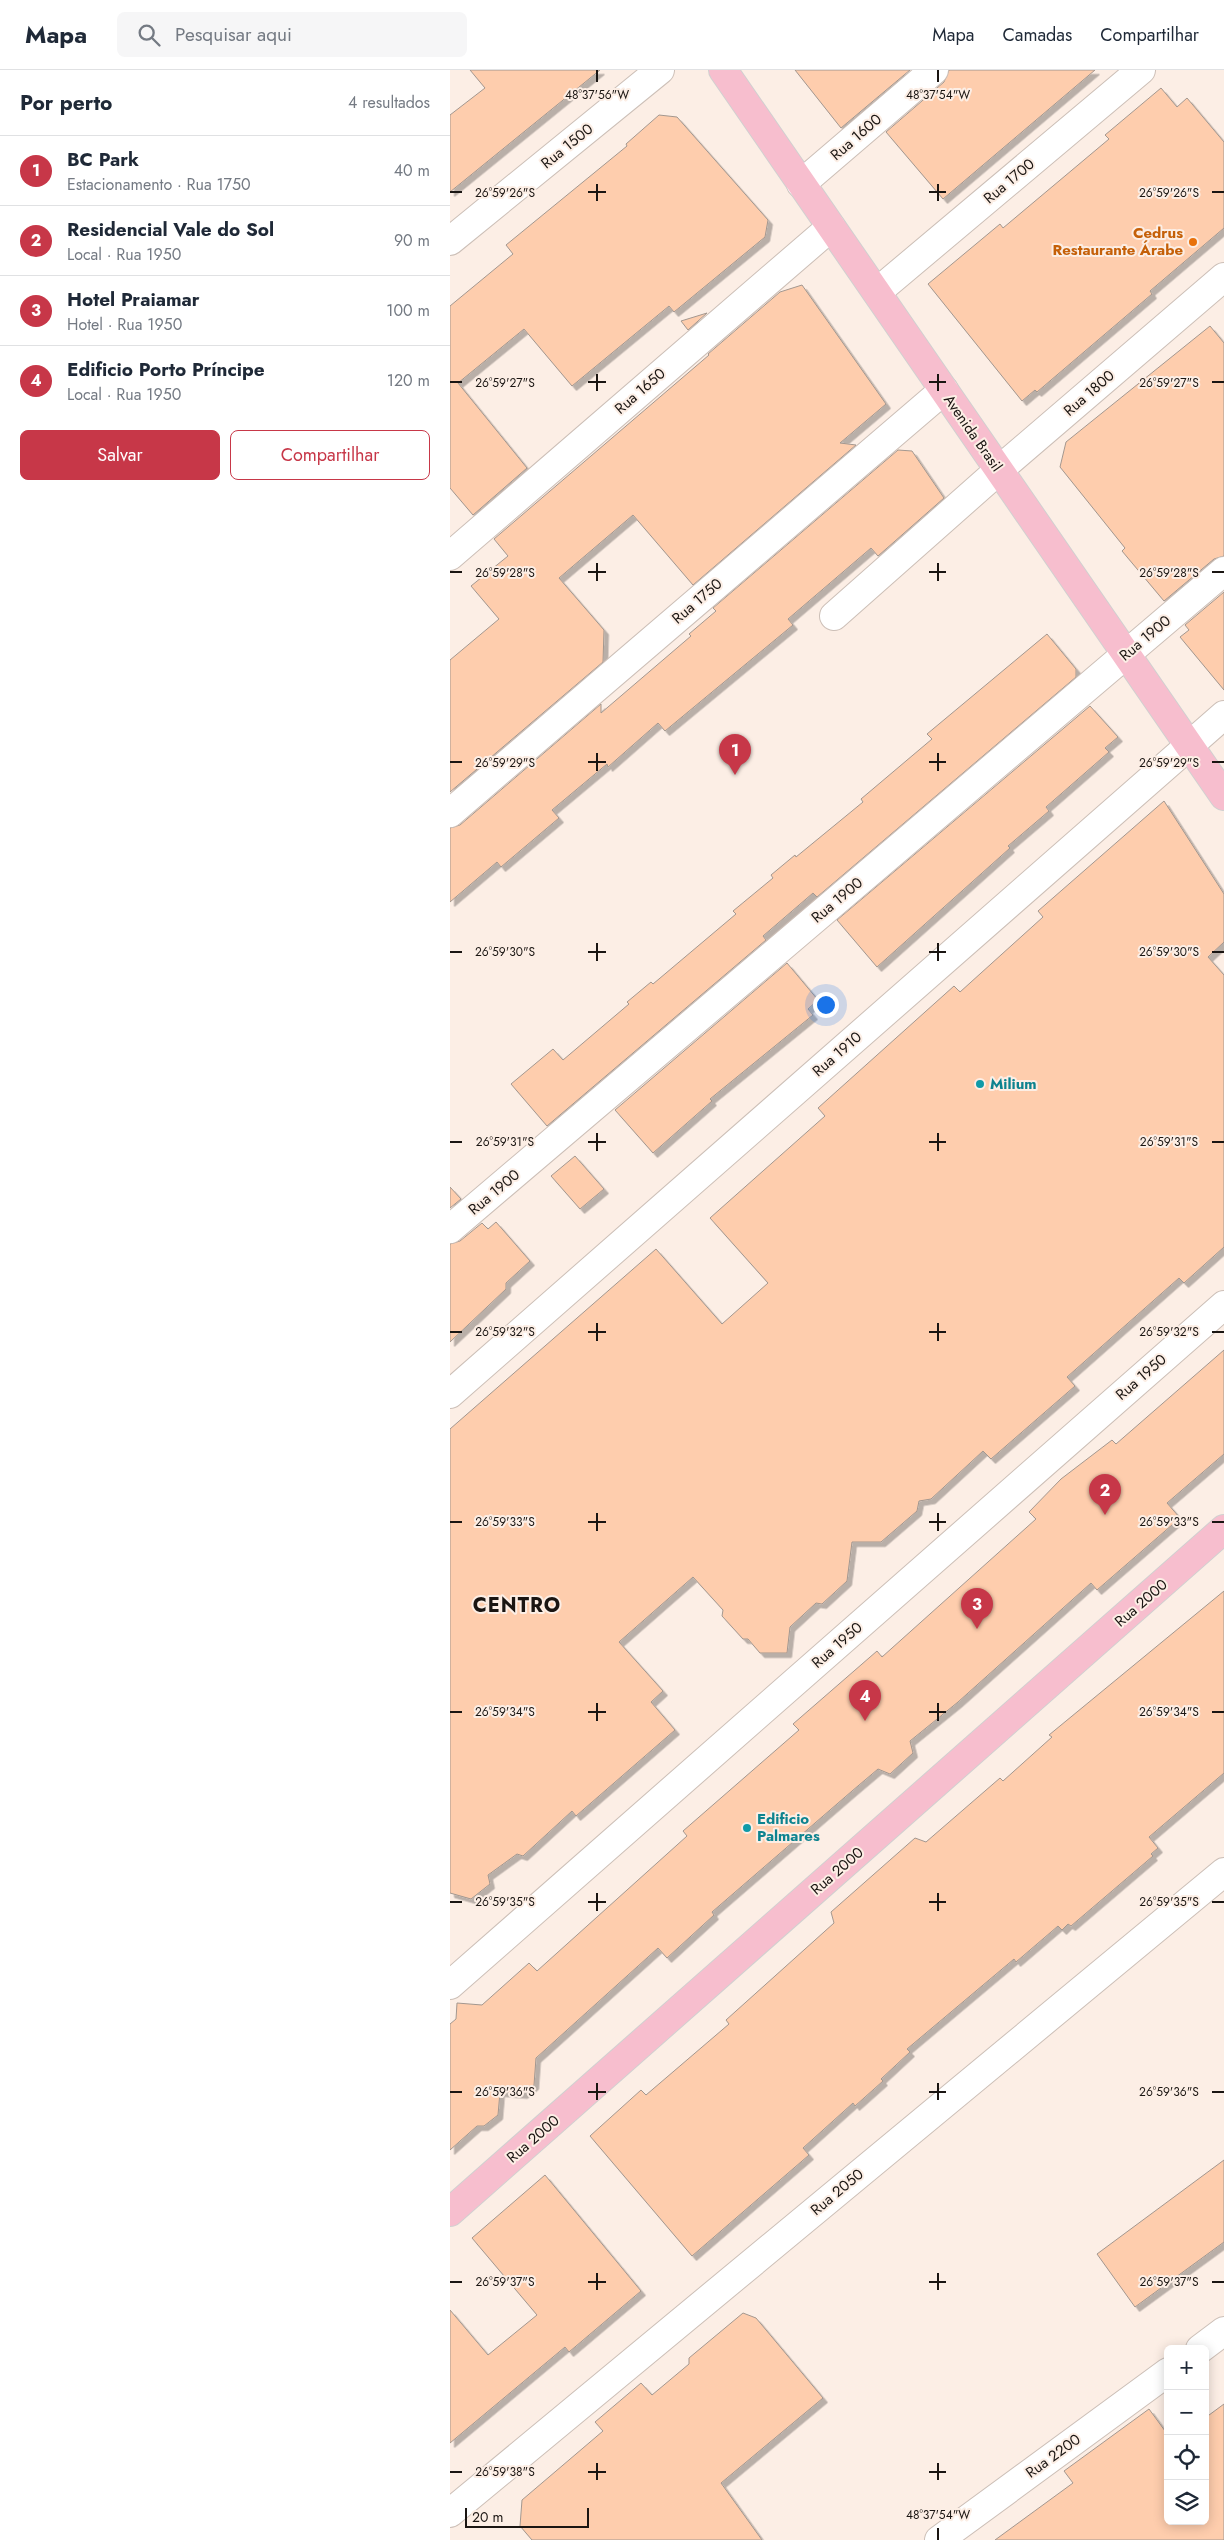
<!DOCTYPE html>
<html lang="pt">
<head>
<meta charset="utf-8">
<style>
  :root { --surface:#fff; --page:#f6f6f7; --text:#1f2937; --muted:#747a83; --line:#e0e1e3; --accent:#c73748 }
  body { margin:0; font-family:Jost,sans-serif; background:var(--page); color:var(--text) }
  .controls { position:absolute; right:15px; bottom:15px; display:grid; overflow:hidden; border-radius:8px; box-shadow:0 2px 12px #0003 }
  .controls button { width:45px; height:45px; display:grid; place-items:center; padding:0; border:0; border-bottom:1px solid var(--line); background:var(--surface); color:var(--text); font:25px sans-serif }
  .scale { position:absolute; left:15px; bottom:12px; width:124px; box-sizing:border-box; padding-left:5px; border:2px solid #1a1512; border-top:0; font-size:14px; line-height:18px; white-space:nowrap; color:#1a1512; -webkit-text-stroke:4px #fceee5; paint-order:stroke }
  .you { position:absolute; left:375px; top:934px; width:18px; height:18px; margin:-12px; border:4px solid #fff; border-radius:50%; background:#1a73e8; box-shadow:0 0 0 8px #1a73e833 }
  .badge { display:grid; place-items:center; width:32px; height:32px; border-radius:50%; background:var(--accent); color:#fff; font-size:16px; font-weight:700 }
  .pin { position:absolute; translate:-50% -41px; filter:drop-shadow(0 1px 2px #0008) }
  .pin::after { content:''; position:absolute; top:26px; width:18px; height:15px; background:inherit; clip-path:polygon(0 0,100% 0,50% 100%) }
  .list { margin:0; padding:0; list-style:none }
  h2 { display:flex; justify-content:space-between; align-items:center; height:65px; margin:0; padding:0 20px; font-size:21px }
  h2 small { font-size:16px; font-weight:400; color:var(--muted) }
  .list li { display:grid; grid-template-columns:32px 1fr auto; gap:15px; align-items:center; box-sizing:border-box; height:70px; padding:0 20px; border-top:1px solid var(--line) }
  .list b { display:block; font-size:19px; white-space:nowrap }
  .list p { margin:0; font-size:16px; white-space:nowrap; color:var(--muted) }
  .list em { font-size:16px; font-style:normal; color:var(--muted) }
  .actions { display:flex; gap:10px; padding:15px 20px }
  .actions a { flex:1; padding:11px 0; border:1px solid var(--accent); border-radius:8px; text-align:center; font-size:18px; color:var(--accent) }
  .actions .main { background:var(--accent); color:#fff }
  .icon { flex:none; width:28px; height:28px; fill:none; stroke:currentColor; stroke-width:2; stroke-linecap:round; stroke-linejoin:round }
  .map { position:relative; flex:none; width:774px; height:2470px; overflow:hidden }
  header { display:flex; align-items:center; gap:30px; box-sizing:border-box; height:70px; padding:0 25px; background:var(--surface); border-bottom:1px solid var(--line) }
  header strong { font-size:24px }
  nav { display:flex; gap:28px; margin-inline-start:auto; font-size:18px }
  .search { width:350px; height:45px; background:var(--page); display:flex; align-items:center; gap:12px; box-sizing:border-box; padding:0 18px; border-radius:8px; color:var(--muted); font-size:19px }
  main { display:flex }
  aside { flex:1; background:var(--surface) }
  .map>svg:first-child { display:block }
  .building { fill:#fecdad; stroke:#a3978f; filter:url(#shadow) }
  .lines { fill:none; stroke-linecap:round; stroke-linejoin:round }
  .minor-casing { stroke:#ccbfb7; stroke-width:30 }
  .major-casing { stroke:#d1d0d0; stroke-width:30 }
  .minor { stroke:#fff; stroke-width:28 }
  .major { stroke:#f7bece; stroke-width:28 }
  .ticks { fill:none; stroke:#1a1512; stroke-width:2 }
  .food-dot { fill:#e8710a; stroke:#fceee5; stroke-width:2 }
  .culture-dot { fill:#0f9aa8; stroke:#fceee5; stroke-width:2 }
  .labels { text-anchor:middle; stroke-width:4; stroke-linejoin:round; paint-order:stroke }
  .street-label { font-size:15px; fill:#1a1512; stroke:#fceee5 }
  .food-label { font-size:15px; font-weight:bold; fill:#c56008; stroke:#fceee5; text-anchor:end }
  .culture-label { font-size:15px; font-weight:bold; fill:#0d838f; stroke:#fceee5; text-anchor:start }
  .district-label { font-size:20px; font-weight:bold; letter-spacing:1px; fill:#1a1512; stroke:#fceee5 }
  .ticks-label { font-size:12px; text-anchor:middle; fill:#1a1512; stroke:#fceee5; stroke-width:4; stroke-linejoin:round; paint-order:stroke }
</style>
</head>
<body>
<header>
<strong>Mapa</strong>
<div class="search"><svg class="icon" aria-label="search" viewBox="0 0 24 24"><circle cx="10" cy="10" r="6"/><path d="M15 15l6 6"/></svg>Pesquisar aqui</div>
<nav><a>Mapa</a><a>Camadas</a><a>Compartilhar</a></nav>
</header>
<main>
<aside>
<h2>Por perto<small>4 resultados</small></h2>
<ul class="list">
<li><span class="badge">1</span><div><b>BC Park</b><p>Estacionamento · Rua 1750</p></div><em>40 m</em></li>
<li><span class="badge">2</span><div><b>Residencial Vale do Sol</b><p>Local · Rua 1950</p></div><em>90 m</em></li>
<li><span class="badge">3</span><div><b>Hotel Praiamar</b><p>Hotel · Rua 1950</p></div><em>100 m</em></li>
<li><span class="badge">4</span><div><b>Edificio Porto Príncipe</b><p>Local · Rua 1950</p></div><em>120 m</em></li>
</ul>
<div class="actions"><a class="main">Salvar</a><a>Compartilhar</a></div>
</aside>
<div class="map">
<svg width="774" height="2470" viewBox="0 0 774 2470">
  <defs>
    <filter id="shadow"><feDropShadow dx="4.5" dy="4.5" stdDeviation="0" flood-color="#0004"/></filter>
  </defs>
  <rect width="100%" height="100%" fill="#fceee5"/>
  <path class="building" d="M 20,0 L 150,0 L 0,122 L 0,45 L 35,18 Z
    M 345,0 L 460,0 L 391,58 Z
    M 499,0 L 645,0 L 493,129 L 436,62 L 494,12 Z
    M 711,18 L 727,37 L 737,28 L 774,72 L 774,158 L 700,221 L 702,224 L 587,322 L 585,320 L 572,331 L 478,214 L 550,154 L 553,158 L 659,69 L 655,65 Z
    M 209,45 L 227,47 L 318,150 L 315,167 L 224,242 L 219,236 L 122,316 L 74,259 L 8,313 L 77,398 L 23,445 L 0,418 L 0,236 L 63,184 L 56,175 L 177,76 L 176,74 Z
    M 352,215 L 436,334 L 390,373 L 406,375 L 243,515 L 183,445 L 109,508 L 154,560 L 153,592 L 0,722 L 0,590 L 49,549 L 21,516 L 58,486 L 44,469 L 259,285 L 258,284 L 330,222 Z
    M 257,243 L 238,260 L 231,251 Z
    M 760,256 L 774,273 L 774,486 L 764,489 L 714,531 L 672,481 L 675,478 L 610,397 L 616,372 Z
    M 448,380 L 462,381 L 494,428 L 428,486 L 421,478 L 338,549 L 343,555 L 215,661 L 208,653 L 158,697 L 157,694 L 102,740 L 109,748 L 51,797 L 47,792 L 0,832 L 0,758 L 10,755 L 151,634 L 151,643 L 241,566 L 239,564 L 266,541 L 263,538 Z
    M 774,522 L 774,620 L 730,567 L 739,560 L 735,555 Z
    M 597,564 L 626,599 L 626,607 L 367,827 L 363,823 L 313,866 L 316,870 L 97,1056 L 61,1014 L 103,979 L 113,990 L 179,934 L 177,932 L 201,912 L 203,914 L 286,844 L 283,841 L 323,808 L 321,805 L 345,785 L 346,787 L 413,732 L 411,729 L 482,669 L 477,664 Z
    M 640,636 L 668,667 L 655,678 L 659,682 L 596,737 L 599,741 L 558,776 L 560,778 L 427,897 L 387,850 Z
    M 714,731 L 774,824 L 774,872 L 758,887 L 774,905 L 774,1177 L 734,1213 L 729,1208 L 617,1307 L 625,1316 L 541,1389 L 533,1381 L 481,1429 L 469,1431 L 467,1441 L 431,1472 L 402,1472 L 397,1511 L 372,1534 L 366,1533 L 340,1557 L 337,1583 L 310,1583 L 298,1569 L 293,1569 L 272,1546 L 273,1540 L 243,1507 L 169,1572 L 213,1621 L 201,1632 L 225,1660 L 126,1746 L 122,1741 L 73,1786 L 67,1784 L 38,1805 L 40,1814 L 21,1829 L 0,1823 L 0,1359 L 206,1179 L 272,1254 L 318,1213 L 260,1148 L 375,1046 L 368,1038 L 504,916 L 510,922 L 593,847 L 588,841 Z
    M 337,893 L 368,930 L 358,939 L 363,945 L 260,1029 L 262,1031 L 203,1083 L 165,1040 Z
    M 125,1086 L 154,1119 L 130,1139 L 101,1106 Z
    M 0,1117 L 11,1129 L 0,1138 Z
    M 46,1152 L 80,1191 L 56,1213 L 56,1219 L 0,1272 L 0,1174 L 10,1171 L 32,1153 L 38,1159 Z
    M 774,1280 L 774,1384 L 717,1433 L 730,1448 L 647,1520 L 641,1513 L 508,1632 L 460,1671 L 463,1683 L 440,1704 L 428,1699 L 402,1721 L 262,1842 L 264,1845 L 217,1888 L 208,1878 L 86,1988 L 84,2015 L 73,2024 L 50,2022 L 48,2045 L 34,2056 L 27,2056 L 0,2080 L 0,1954 L 6,1949 L 7,1933 L 32,1935 L 79,1893 L 87,1901 L 237,1766 L 233,1761 L 349,1660 L 343,1654 L 427,1581 L 432,1587 L 586,1449 L 579,1442 L 611,1409 L 662,1370 L 666,1374 Z
    M 774,1521 L 774,1703 L 699,1767 L 708,1778 L 701,1784 L 703,1786 L 621,1856 L 618,1854 L 612,1860 L 608,1856 L 566,1892 L 564,1889 L 457,1979 L 460,1982 L 431,2009 L 433,2011 L 405,2036 L 403,2033 L 353,2078 L 359,2085 L 242,2186 L 140,2066 L 191,2020 L 196,2025 L 279,1954 L 276,1950 L 384,1853 L 381,1842 L 465,1768 L 476,1772 L 550,1708 L 553,1711 L 602,1667 L 599,1665 Z
    M 774,2090 L 774,2172 L 685,2237 L 647,2184 Z
    M 95,2105 L 191,2221 L 119,2282 L 115,2277 L 0,2373 L 0,2240 L 38,2285 L 87,2245 L 22,2168 Z
    M 293,2243 L 306,2248 L 373,2328 L 271,2413 L 312,2470 L 82,2470 L 70,2456 L 72,2430 L 153,2361 L 145,2352 L 191,2313 L 202,2325 L 239,2294 L 239,2288 Z
    M 774,2334 L 774,2470 L 545,2470 L 623,2413 L 614,2401 L 699,2339 L 718,2365 L 718,2451 L 755,2451 L 755,2348 Z"/>
  <g class="lines">
    <g class="minor-casing">
      <path id="minor" d="M 351,114 L 484,0
        M 0,171 L 210,0
        M 427,222 L 691,0
        M 0,486 L 381,157
        M 384,546 L 549,400 L 774,207
        M 0,743 L 494,320
        M 0,1159 L 774,501
        M 0,1324 L 774,645
        M 0,1915 L 774,1235
        M 750,2279 L 774,2261
        M 0,2443 L 774,1802
        M 489,2470 L 718,2302"/>
    </g>
    <g class="major-casing">
      <path id="major" d="M 273,0 L 774,726
        M 0,2142 L 774,1459"/>
    </g>
    <use href="#minor" class="minor"/>
    <use href="#major" class="major"/>
  </g>
  <path class="ticks" d="M 147,0 L 147,12M 488,0 L 488,12M 147,114 L 147,131M 488,114 L 488,131M 0,122 L 12,122M 138,122 L 156,122M 479,122 L 496,122M 762,122 L 774,122M 147,304 L 147,321M 488,304 L 488,321M 0,312 L 12,312M 138,312 L 156,312M 479,312 L 496,312M 762,312 L 774,312M 147,493 L 147,511M 488,493 L 488,511M 0,502 L 12,502M 138,502 L 156,502M 479,502 L 496,502M 762,502 L 774,502M 147,683 L 147,701M 488,683 L 488,701M 0,692 L 12,692M 138,692 L 156,692M 479,692 L 496,692M 762,692 L 774,692M 147,873 L 147,891M 488,873 L 488,891M 0,882 L 12,882M 138,882 L 156,882M 479,882 L 496,882M 762,882 L 774,882M 147,1063 L 147,1081M 488,1063 L 488,1081M 0,1072 L 12,1072M 138,1072 L 156,1072M 479,1072 L 496,1072M 762,1072 L 774,1072M 147,1253 L 147,1271M 488,1253 L 488,1271M 0,1262 L 12,1262M 138,1262 L 156,1262M 479,1262 L 496,1262M 762,1262 L 774,1262M 147,1443 L 147,1461M 488,1443 L 488,1461M 0,1452 L 12,1452M 138,1452 L 156,1452M 479,1452 L 496,1452M 762,1452 L 774,1452M 147,1633 L 147,1651M 488,1633 L 488,1651M 0,1642 L 12,1642M 138,1642 L 156,1642M 479,1642 L 496,1642M 762,1642 L 774,1642M 147,1823 L 147,1841M 488,1823 L 488,1841M 0,1832 L 12,1832M 138,1832 L 156,1832M 479,1832 L 496,1832M 762,1832 L 774,1832M 147,2013 L 147,2030M 488,2013 L 488,2030M 0,2022 L 12,2022M 138,2022 L 156,2022M 479,2022 L 496,2022M 762,2022 L 774,2022M 147,2203 L 147,2220M 488,2203 L 488,2220M 0,2212 L 12,2212M 138,2212 L 156,2212M 479,2212 L 496,2212M 762,2212 L 774,2212M 147,2393 L 147,2410M 488,2393 L 488,2410M 0,2402 L 12,2402M 138,2402 L 156,2402M 479,2402 L 496,2402M 488,2458 L 488,2470"/>
  <circle class="food-dot" cx="743" cy="172" r="5"/>
  <g class="culture-dot">
    <circle cx="530" cy="1014" r="5"/>
    <circle cx="297" cy="1758" r="5"/>
  </g>
  <g class="labels">
    <g class="street-label">
      <text transform="translate(406 67) rotate(-41)" y="5">Rua 1600</text>
      <text transform="translate(117 76) rotate(-39)" y="5">Rua 1500</text>
      <text transform="translate(559 111) rotate(-40)" y="5">Rua 1700</text>
      <text transform="translate(190 321) rotate(-41)" y="5">Rua 1650</text>
      <text transform="translate(639 323) rotate(-41)" y="5">Rua 1800</text>
      <text transform="translate(523 363) rotate(55)" y="5">Avenida Brasil</text>
      <text transform="translate(247 531) rotate(-41)" y="5">Rua 1750</text>
      <text transform="translate(695 568) rotate(-40)" y="5">Rua 1900</text>
      <text transform="translate(387 830) rotate(-40)" y="5">Rua 1900</text>
      <text transform="translate(387 984) rotate(-41)" y="5">Rua 1910</text>
      <text transform="translate(44 1122) rotate(-40)" y="5">Rua 1900</text>
      <text transform="translate(691 1307) rotate(-41)" y="5">Rua 1950</text>
      <text transform="translate(691 1533) rotate(-41)" y="5">Rua 2000</text>
      <text transform="translate(387 1575) rotate(-41)" y="5">Rua 1950</text>
      <text transform="translate(387 1801) rotate(-41)" y="5">Rua 2000</text>
      <text transform="translate(83 2069) rotate(-41)" y="5">Rua 2000</text>
      <text transform="translate(387 2122) rotate(-40)" y="5">Rua 2050</text>
      <text transform="translate(603 2386) rotate(-36)" y="5">Rua 2200</text>
    </g>
    <g class="food-label">
      <text x="733" y="168">Cedrus<tspan x="733" dy="17">Restaurante Árabe</tspan></text>
    </g>
    <g class="culture-label">
      <text x="540" y="1019">Milium</text>
      <text x="307" y="1754">Edificio<tspan x="307" dy="17">Palmares</tspan></text>
    </g>
    <g class="district-label">
      <text x="67" y="1542">CENTRO</text>
    </g>
  </g>
  <g class="ticks-label">
    <text x="147" y="29">48°37'56"W</text>
    <text x="488" y="29">48°37'54"W</text>
    <text x="55" y="127">26°59'26"S</text>
    <text x="719" y="127">26°59'26"S</text>
    <text x="55" y="317">26°59'27"S</text>
    <text x="719" y="317">26°59'27"S</text>
    <text x="55" y="507">26°59'28"S</text>
    <text x="719" y="507">26°59'28"S</text>
    <text x="55" y="697">26°59'29"S</text>
    <text x="719" y="697">26°59'29"S</text>
    <text x="55" y="886">26°59'30"S</text>
    <text x="719" y="886">26°59'30"S</text>
    <text x="55" y="1076">26°59'31"S</text>
    <text x="719" y="1076">26°59'31"S</text>
    <text x="55" y="1266">26°59'32"S</text>
    <text x="719" y="1266">26°59'32"S</text>
    <text x="55" y="1456">26°59'33"S</text>
    <text x="719" y="1456">26°59'33"S</text>
    <text x="55" y="1646">26°59'34"S</text>
    <text x="719" y="1646">26°59'34"S</text>
    <text x="55" y="1836">26°59'35"S</text>
    <text x="719" y="1836">26°59'35"S</text>
    <text x="55" y="2026">26°59'36"S</text>
    <text x="719" y="2026">26°59'36"S</text>
    <text x="55" y="2216">26°59'37"S</text>
    <text x="719" y="2216">26°59'37"S</text>
    <text x="55" y="2406">26°59'38"S</text>
    <text x="488" y="2449">48°37'54"W</text>
  </g>
</svg>
<div class="controls">
<button>+</button>
<button>−</button>
<button><svg class="icon" aria-label="locate" viewBox="0 0 24 24"><circle cx="12" cy="12" r="6"/><path d="M12 2v4M12 18v4M2 12h4M18 12h4"/></svg></button>
<button><svg class="icon" aria-label="layers" viewBox="0 0 24 24"><path d="M12 4l9 5-9 5-9-5zM3 14l9 5 9-5"/></svg></button>
</div>
<div class="scale">20 m</div>
<div class="you"></div>
<div class="pin badge" style="left:285px;top:705px">1</div>
<div class="pin badge" style="left:655px;top:1445px">2</div>
<div class="pin badge" style="left:527px;top:1559px">3</div>
<div class="pin badge" style="left:415px;top:1651px">4</div>
</div>
</main>
</body>
</html>
